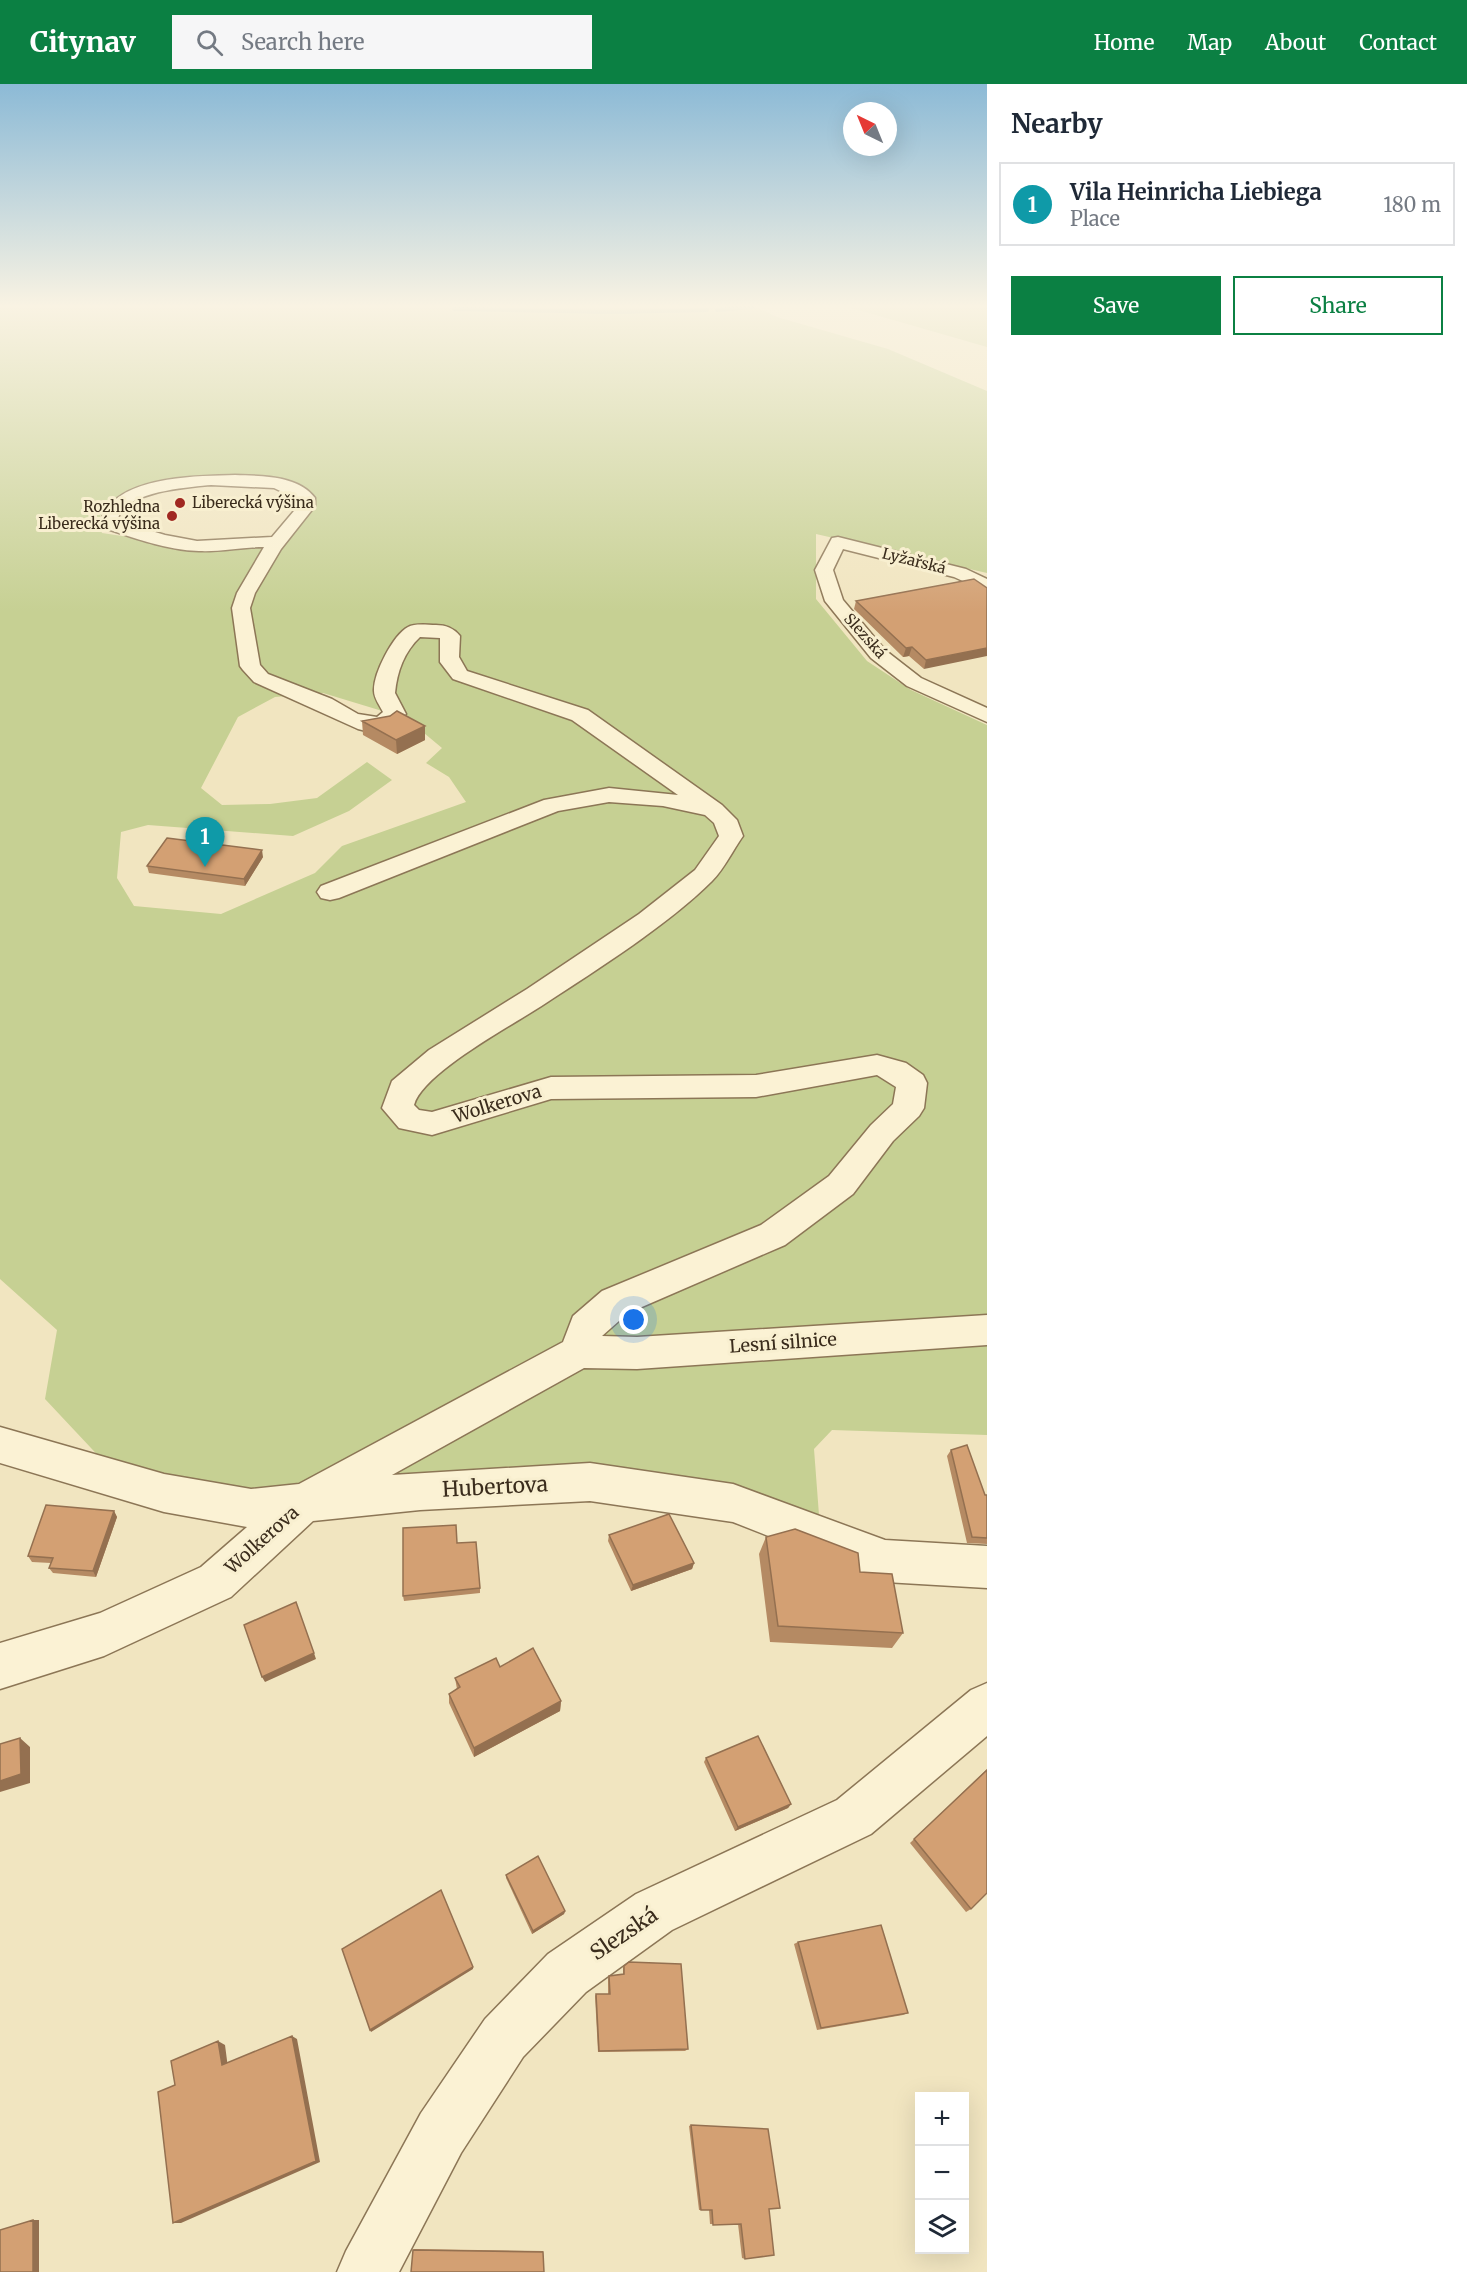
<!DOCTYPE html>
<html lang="en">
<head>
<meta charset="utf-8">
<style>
  :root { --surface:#fff; --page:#f6f6f7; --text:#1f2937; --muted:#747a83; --line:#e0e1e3; --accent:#0b8043 }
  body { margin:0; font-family:Merriweather,serif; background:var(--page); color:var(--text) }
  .controls { position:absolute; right:18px; bottom:18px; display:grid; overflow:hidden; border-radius:0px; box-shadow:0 6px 24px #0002 }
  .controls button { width:54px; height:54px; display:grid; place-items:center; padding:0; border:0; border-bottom:2px solid var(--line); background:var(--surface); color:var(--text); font:30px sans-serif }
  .compass { position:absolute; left:843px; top:18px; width:54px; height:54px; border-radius:50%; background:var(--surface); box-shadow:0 6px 24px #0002; rotate:317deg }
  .you { position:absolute; left:634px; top:1236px; width:21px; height:21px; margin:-15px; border:4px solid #fff; border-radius:50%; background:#1a73e8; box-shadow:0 0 0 9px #1a73e833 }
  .badge { display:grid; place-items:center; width:39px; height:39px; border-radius:50%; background:var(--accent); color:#fff; font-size:20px; font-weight:700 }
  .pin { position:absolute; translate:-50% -50px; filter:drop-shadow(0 2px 3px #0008) }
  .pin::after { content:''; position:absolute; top:32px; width:21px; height:18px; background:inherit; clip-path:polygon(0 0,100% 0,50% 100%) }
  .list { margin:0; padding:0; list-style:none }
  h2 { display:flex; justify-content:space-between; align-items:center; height:78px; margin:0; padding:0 24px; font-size:26px }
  h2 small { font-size:20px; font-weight:400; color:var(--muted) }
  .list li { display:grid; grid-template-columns:39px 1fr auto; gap:18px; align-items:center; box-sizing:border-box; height:84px; margin:0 12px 12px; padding:0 12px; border:2px solid var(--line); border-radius:0px }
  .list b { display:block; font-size:22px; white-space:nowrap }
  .list p { margin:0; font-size:20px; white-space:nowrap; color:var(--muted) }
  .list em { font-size:20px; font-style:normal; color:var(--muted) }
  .actions { display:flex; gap:12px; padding:18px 24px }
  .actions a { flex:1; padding:14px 0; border:2px solid var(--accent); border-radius:0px; text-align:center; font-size:21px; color:var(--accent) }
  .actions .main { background:var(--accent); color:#fff }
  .icon { flex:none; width:33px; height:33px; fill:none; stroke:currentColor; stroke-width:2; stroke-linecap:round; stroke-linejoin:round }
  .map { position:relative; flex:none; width:987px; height:2188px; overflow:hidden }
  header { display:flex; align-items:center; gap:36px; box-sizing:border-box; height:84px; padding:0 30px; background:var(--accent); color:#fff }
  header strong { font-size:28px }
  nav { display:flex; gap:33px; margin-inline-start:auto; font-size:21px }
  .search { width:420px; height:54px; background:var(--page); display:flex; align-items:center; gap:15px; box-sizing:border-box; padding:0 21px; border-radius:0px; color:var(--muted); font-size:22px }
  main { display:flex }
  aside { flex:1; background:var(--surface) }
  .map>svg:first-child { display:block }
  .green { fill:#c6d093; fill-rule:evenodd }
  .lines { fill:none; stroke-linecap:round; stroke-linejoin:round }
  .stream { stroke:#69928a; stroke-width:4 }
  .minor-casing { stroke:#8c7656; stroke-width:3 }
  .minor { fill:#fbf2d4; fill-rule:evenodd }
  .wall { fill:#b58a63 }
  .shaded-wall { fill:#947050 }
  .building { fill:#d3a073; stroke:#947050; stroke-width:1.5 }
  .poi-dot { fill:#a02821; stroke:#f8efd0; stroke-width:2 }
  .labels { text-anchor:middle; stroke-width:6; stroke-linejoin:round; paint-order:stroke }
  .far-poi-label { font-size:15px; fill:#3a2c1c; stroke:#f8efd0; text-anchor:start }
  .far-street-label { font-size:15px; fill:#3a2c1c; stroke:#f8efd0 }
  .street-label { font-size:18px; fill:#3a2c1c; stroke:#f8efd0 }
  .near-street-label { font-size:21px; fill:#3a2c1c; stroke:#f8efd0 }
</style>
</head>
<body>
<header>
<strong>Citynav</strong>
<div class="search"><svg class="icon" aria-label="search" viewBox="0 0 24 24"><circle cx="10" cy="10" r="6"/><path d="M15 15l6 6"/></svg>Search here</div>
<nav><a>Home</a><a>Map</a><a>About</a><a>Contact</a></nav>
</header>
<main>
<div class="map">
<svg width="987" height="2188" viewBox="0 0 987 2188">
  <rect width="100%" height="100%" fill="#f1e5c0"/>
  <path class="green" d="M 0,223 L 756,223 L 777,233 L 888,265 L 987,307 L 987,489 L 816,450 L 816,515 L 867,577 L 911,606 L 987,641 L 987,1234 L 579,1258 L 294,1409 L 225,1405 L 106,1380 L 45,1315 L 57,1246 L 0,1195 ZM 246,395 L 313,413 L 274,461 L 176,460 L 102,449 C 78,398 219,398 246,395 ZM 323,609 L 379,626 L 412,639 L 442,664 L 426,679 L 449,693 L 466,718 L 342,762 L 315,789 L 221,830 L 134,822 L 117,794 L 121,748 L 148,741 L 293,752 L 349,727 L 392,696 L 367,678 L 317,714 L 270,720 L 222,721 L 201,704 L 238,633 L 275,613 Z
    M 848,223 L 987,223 L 987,263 Z
    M 987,1260 L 987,1351 L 832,1346 L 814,1365 L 819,1431 L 739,1404 L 364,1399 L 583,1277 Z"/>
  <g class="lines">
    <path class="stream" d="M 454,225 L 612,228 L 707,226
      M 717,226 L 752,223"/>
    <g class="minor-casing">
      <path id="minor" d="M 235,391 C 261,392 298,391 315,414 L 315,422 L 281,465 L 255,509 L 250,524 L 260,581 L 268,590 L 332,615 L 358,630 L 377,633 L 383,628 C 380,622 374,614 374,607 C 373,590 393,551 408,543 C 415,539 427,541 436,541 C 445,541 454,544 460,552 L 459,573 L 467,587 L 588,626 L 722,721 L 737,736 L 743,752 C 733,766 724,785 712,797 C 669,840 598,885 546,919 C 515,940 423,988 414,1021 L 419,1026 L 432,1028 L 551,993 L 756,991 L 877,971 L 906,979 L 923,991 L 927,999 L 924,1024 L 919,1032 L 893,1057 L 853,1110 L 785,1161 L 628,1229 L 602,1252 L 637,1253 L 987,1231 L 987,1261 L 637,1285 L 584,1284 L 392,1391 L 590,1379 L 733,1400 L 885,1456 L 987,1462 L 987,1504 L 885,1498 L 733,1438 L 590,1417 L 420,1426 L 313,1437 L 231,1513 L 104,1572 L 0,1605 L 0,1559 L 100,1529 L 201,1483 L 247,1443 L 164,1428 L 0,1379 L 0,1343 L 164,1390 L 251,1405 L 299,1400 L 563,1258 L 573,1232 L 602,1207 L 761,1141 L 829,1092 L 871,1041 L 893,1020 L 896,1003 L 877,991 L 756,1013 L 551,1015 L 432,1051 L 399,1044 L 382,1024 L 392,997 L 429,966 L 527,905 L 639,830 L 695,786 L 719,752 L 714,739 L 705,731 L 663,722 L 609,718 L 558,727 L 339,814 L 330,816 L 321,814 L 317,808 L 321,802 L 544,716 L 609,704 L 678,711 L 572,636 L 453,595 L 440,578 L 440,554 L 420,553 C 404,568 397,588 395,609 L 406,630 L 391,644 L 366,647 L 358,645 L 254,598 L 243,586 L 240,582 L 232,524 L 237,509 L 264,463 C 242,463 221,468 199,467 C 167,466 134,454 104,444 C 99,436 103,430 108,423 C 133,392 198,392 235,391 ZM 211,401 L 274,404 L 299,416 L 299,421 L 272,453 L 197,457 L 165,451 L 118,437 C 118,408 190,403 211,401 Z
        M 838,453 L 966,485 L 987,495 L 987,508 L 954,493 L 843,465 L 833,486 L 843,516 L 885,566 L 921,594 L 987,624 L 987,638 L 907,602 L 871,574 L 825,517 L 815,486 L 832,454 Z
        M 987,1599 L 987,1652 L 871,1750 L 672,1846 L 586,1908 L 523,1973 L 461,2069 L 399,2188 L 337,2188 L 346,2167 L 421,2029 L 485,1935 L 548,1870 L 636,1810 L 837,1716 L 971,1606 Z"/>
    </g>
    <use href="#minor" class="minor"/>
  </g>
  <path class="wall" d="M 974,495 L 924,585 L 909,572 L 903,573 L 854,525 L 856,517 Z
    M 362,637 L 425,642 L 425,656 L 397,670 L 363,651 Z
    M 263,773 L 245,802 L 149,789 L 147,782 Z
    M 951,1366 L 985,1411 L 987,1411 L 987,1460 L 967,1459 L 947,1372 Z
    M 114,1427 L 117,1433 L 96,1493 L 53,1489 L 49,1484 L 51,1479 L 32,1478 L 28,1472 Z
    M 609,1451 L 694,1479 L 692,1485 L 631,1507 L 608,1457 Z
    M 766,1453 L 860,1488 L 903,1549 L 892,1564 L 770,1558 L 759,1470 Z
    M 457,1459 L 480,1504 L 480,1509 L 404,1517 L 403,1512 Z
    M 500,1583 L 561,1617 L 560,1627 L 474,1673 L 449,1619 L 449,1610 L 457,1605 L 455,1594 Z
    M 706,1674 L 791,1720 L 788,1724 L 735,1747 L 704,1678 Z
    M 987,1685 L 971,1825 L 966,1828 L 910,1759 Z
    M 506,1791 L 565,1827 L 564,1830 L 532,1850 L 506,1794 Z
    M 798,1858 L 908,1929 L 903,1931 L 817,1946 L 794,1860 Z
    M 624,1882 L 688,1965 L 685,1967 L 598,1968 L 595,1912 L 596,1910 L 608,1910 L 608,1895 L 609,1892 L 623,1890 L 623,1884 Z
    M 691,2041 L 769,2125 L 745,2175 L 742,2174 L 738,2140 L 710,2140 L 709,2126 L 699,2126 L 689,2042 Z
    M 414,2165 L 543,2167 L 543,2168 L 413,2166 Z"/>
  <path class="shaded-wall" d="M 912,563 L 909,572 L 903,573 L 906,564 Z
    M 987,564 L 987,572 L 924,585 L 926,576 Z
    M 425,642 L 425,656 L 397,670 L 396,656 Z
    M 262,766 L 263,773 L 245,802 L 244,795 Z
    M 114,1427 L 117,1433 L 96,1493 L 93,1487 Z
    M 694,1479 L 692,1485 L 631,1507 L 633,1501 Z
    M 314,1569 L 316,1575 L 265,1598 L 262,1593 Z
    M 561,1617 L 560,1627 L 474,1673 L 474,1664 Z
    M 20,1654 L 30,1663 L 30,1699 L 0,1708 L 0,1697 Z
    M 791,1720 L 788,1724 L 735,1747 L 738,1743 Z
    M 565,1827 L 564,1830 L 532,1850 L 533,1847 Z
    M 473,1883 L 473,1885 L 371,1948 L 370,1946 Z
    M 292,1952 L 297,1955 L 320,2078 L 181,2139 L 173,2139 Z
    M 218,1957 L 225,1961 L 228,1984 L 222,1981 Z
    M 33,2136 L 39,2136 L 39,2188 L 33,2188 Z"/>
  <path class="building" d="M 974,495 L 987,504 L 987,564 L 926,576 L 912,563 L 906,564 L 856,517 Z
    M 397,627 L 425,642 L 396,656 L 362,637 L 390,632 Z
    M 167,754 L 262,766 L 244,795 L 147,782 Z
    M 967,1361 L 985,1411 L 987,1411 L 987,1454 L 972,1453 L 951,1366 Z
    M 46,1421 L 114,1427 L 93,1487 L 49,1484 L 53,1474 L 28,1472 Z
    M 669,1430 L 694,1479 L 633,1501 L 609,1451 Z
    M 456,1441 L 457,1459 L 476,1458 L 480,1504 L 403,1512 L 403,1444 Z
    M 795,1445 L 858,1469 L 860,1488 L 892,1490 L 903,1549 L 778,1542 L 766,1453 Z
    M 296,1518 L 314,1569 L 262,1593 L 244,1541 Z
    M 533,1564 L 561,1617 L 474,1664 L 449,1610 L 460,1603 L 455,1594 L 496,1574 L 500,1583 Z
    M 758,1652 L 791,1720 L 738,1743 L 706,1674 Z
    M 20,1654 L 21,1690 L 0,1697 L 0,1660 Z
    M 987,1686 L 987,1809 L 971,1825 L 914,1755 Z
    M 538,1772 L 565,1827 L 533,1847 L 506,1791 Z
    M 441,1806 L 473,1883 L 370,1946 L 342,1865 Z
    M 881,1841 L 908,1929 L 821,1944 L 798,1858 Z
    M 629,1878 L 681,1880 L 688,1965 L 599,1967 L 596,1910 L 610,1910 L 609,1892 L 624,1890 L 624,1882 Z
    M 292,1952 L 316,2077 L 173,2139 L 158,2008 L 175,2001 L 171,1977 L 218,1957 L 222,1981 Z
    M 691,2041 L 768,2045 L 780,2124 L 769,2125 L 774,2171 L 745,2175 L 741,2140 L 713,2141 L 712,2126 L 701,2126 Z
    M 33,2136 L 33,2188 L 0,2188 L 0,2146 Z
    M 413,2166 L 543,2168 L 544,2188 L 411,2188 Z"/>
  <linearGradient id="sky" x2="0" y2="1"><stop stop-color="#8cbad6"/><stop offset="0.42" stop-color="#f9f3e3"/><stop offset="1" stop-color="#f9f3e3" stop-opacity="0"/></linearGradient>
  <rect width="987" height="529" fill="url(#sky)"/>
  <g class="poi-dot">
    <circle cx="180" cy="419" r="6"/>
    <circle cx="172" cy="432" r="6"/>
  </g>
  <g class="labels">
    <g class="far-poi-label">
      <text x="192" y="424">Liberecká výšina</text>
      <text x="160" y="428" text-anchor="end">Rozhledna<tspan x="160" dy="17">Liberecká výšina</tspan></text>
    </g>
    <g class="far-street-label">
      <text transform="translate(914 477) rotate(14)" y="5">Lyžařská</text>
      <text transform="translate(865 552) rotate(48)" y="5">Slezská</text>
    </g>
    <g class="street-label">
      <text transform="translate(497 1020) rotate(-17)" y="6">Wolkerova</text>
      <text transform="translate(783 1259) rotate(-4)" y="6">Lesní silnice</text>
      <text transform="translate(262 1456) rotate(-42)" y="6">Wolkerova</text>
    </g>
    <g class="near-street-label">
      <text transform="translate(495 1403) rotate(-3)" y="7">Hubertova</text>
      <text transform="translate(624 1850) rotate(-34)" y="7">Slezská</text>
    </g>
  </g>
</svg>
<div class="controls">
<button>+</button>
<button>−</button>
<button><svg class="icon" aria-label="layers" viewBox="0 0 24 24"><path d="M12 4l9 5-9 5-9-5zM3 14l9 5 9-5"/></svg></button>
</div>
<svg class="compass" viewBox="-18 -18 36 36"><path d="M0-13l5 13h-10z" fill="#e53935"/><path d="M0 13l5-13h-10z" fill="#747a83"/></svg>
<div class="you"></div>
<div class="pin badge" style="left:205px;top:783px;background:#0f9aa8">1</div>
</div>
<aside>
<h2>Nearby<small></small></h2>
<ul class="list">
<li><span class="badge" style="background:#0f9aa8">1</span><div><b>Vila Heinricha Liebiega</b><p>Place</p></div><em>180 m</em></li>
</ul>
<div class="actions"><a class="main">Save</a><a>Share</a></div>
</aside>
</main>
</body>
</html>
